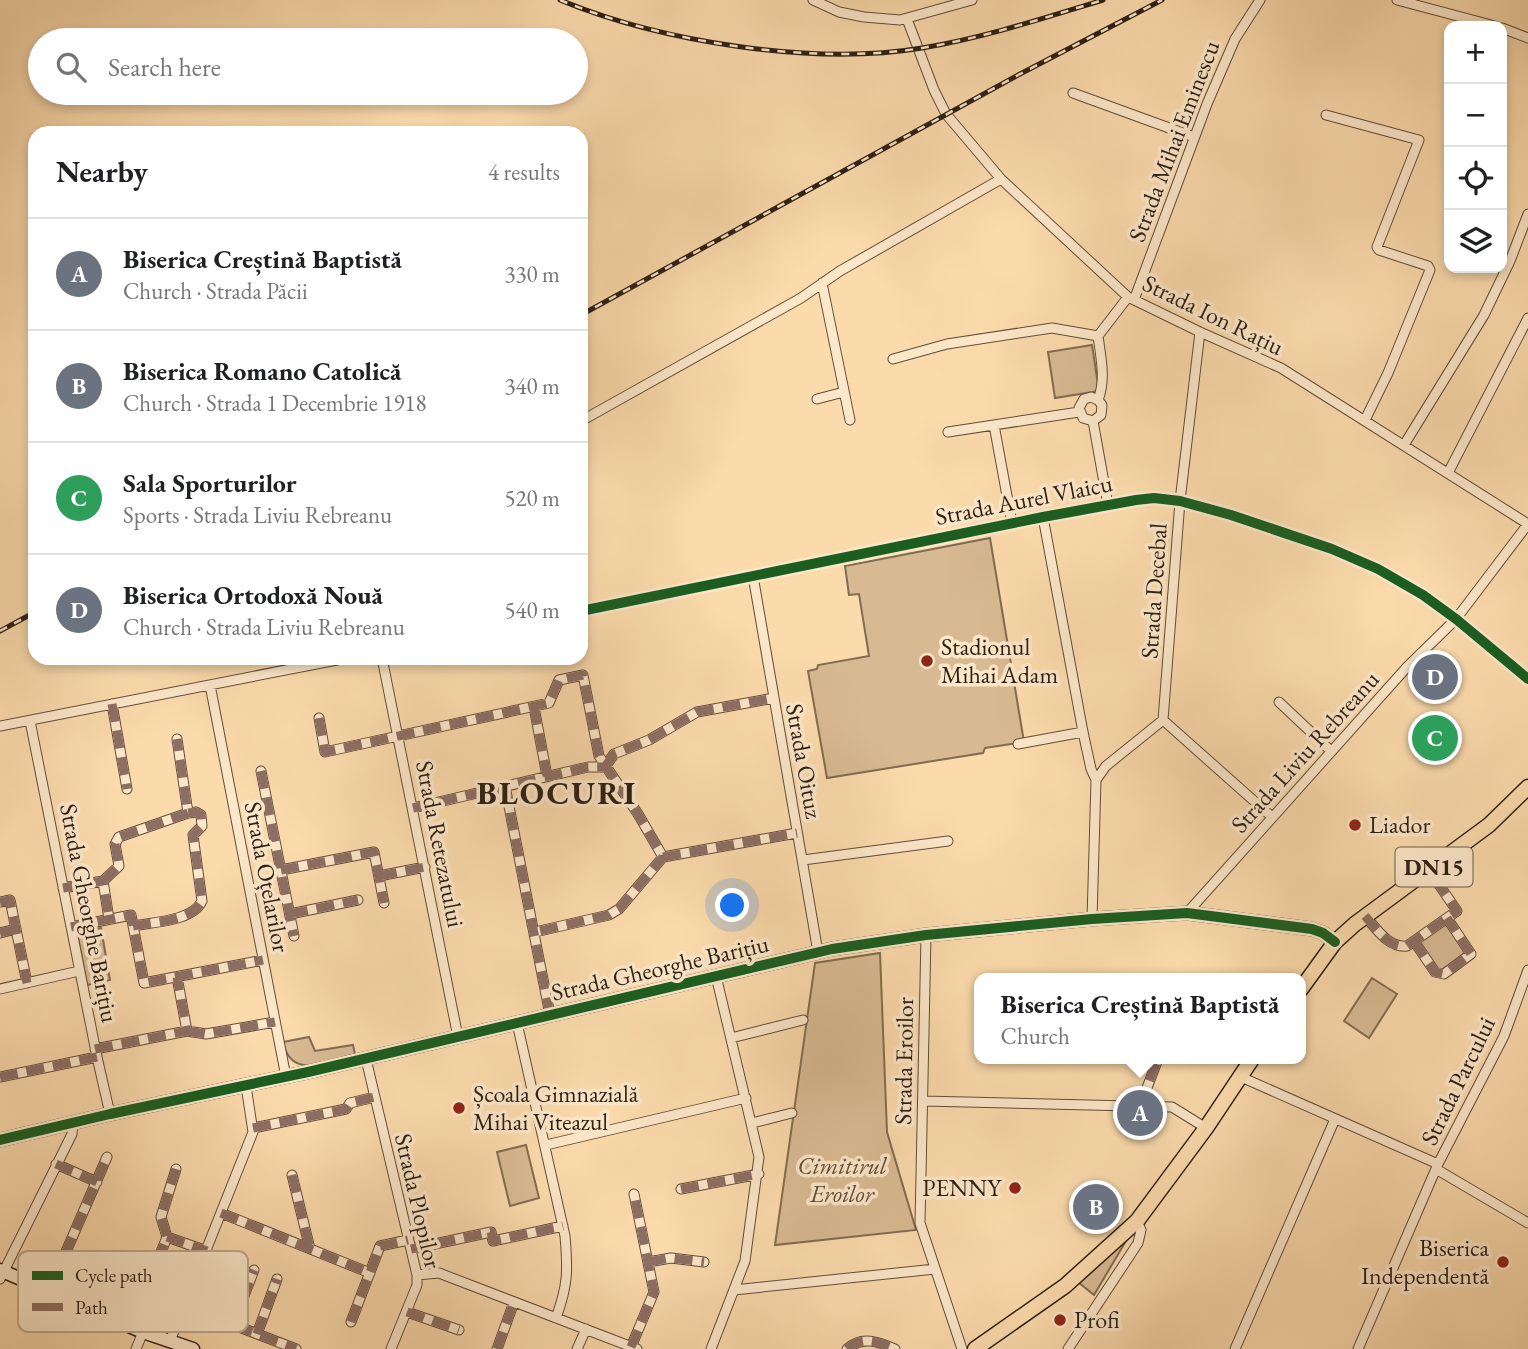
<!DOCTYPE html>
<html lang="en">
<head>
<meta charset="utf-8">
<style>
  :root { --surface:#fff; --page:#f6f6f6; --text:#202124; --muted:#757577; --line:#e0e0e0; --accent:#8f2418 }
  body { margin:0; font-family:"EB Garamond",serif; background:var(--page); color:var(--text) }
  .controls { position:absolute; right:21px; top:21px; display:grid; overflow:hidden; border-radius:14px; box-shadow:0 4px 10px #0003 }
  .controls button { width:63px; height:63px; display:grid; place-items:center; padding:0; border:0; border-bottom:2px solid var(--line); background:var(--surface); color:var(--text); font:35px sans-serif }
  .you { position:absolute; left:733px; top:906px; width:24px; height:24px; margin:-18px; border:5px solid #fff; border-radius:50%; background:#1a73e8; box-shadow:0 0 0 10px #1a73e833 }
  .badge { display:grid; place-items:center; width:46px; height:46px; border-radius:50%; background:var(--accent); color:#fff; font-size:23px; font-weight:700 }
  .pin { position:absolute; translate:-50% -50%; border:4px solid #fff; box-shadow:0 2px 7px #0006 }
  .popup { position:absolute; left:974px; top:973px; width:332px; height:91px; box-sizing:border-box; display:grid; place-content:center; border-radius:14px; background:var(--surface); filter:drop-shadow(0 2px 5px #0005); font-size:23px; white-space:nowrap; color:var(--muted) }
  .popup b { font-size:26px; color:var(--text) }
  .popup::after { content:''; position:absolute; left:50%; top:100%; margin-left:-14px; border:14px solid transparent; border-top-color:var(--surface) }
  .list { margin:0; padding:0; list-style:none }
  h2 { display:flex; justify-content:space-between; align-items:center; height:91px; margin:0; padding:0 28px; font-size:30px }
  h2 small { font-size:23px; font-weight:400; color:var(--muted) }
  .list li { display:grid; grid-template-columns:46px 1fr auto; gap:21px; align-items:center; box-sizing:border-box; height:112px; padding:0 28px; border-top:2px solid var(--line) }
  .list b { display:block; font-size:26px; white-space:nowrap }
  .list p { margin:0; font-size:23px; white-space:nowrap; color:var(--muted) }
  .list em { font-size:23px; font-style:normal; color:var(--muted) }
  .icon { flex:none; width:38px; height:38px; fill:none; stroke:currentColor; stroke-width:2; stroke-linecap:round; stroke-linejoin:round }
  .map { position:relative; flex:none; width:1528px; height:1349px; overflow:hidden }
  .search { position:absolute; background:var(--surface); box-shadow:0 4px 10px #0003; left:28px; top:28px; width:560px; height:77px; display:flex; align-items:center; gap:18px; box-sizing:border-box; padding:0 24px; border-radius:38px; color:var(--muted); font-size:26px }
  .panel { position:absolute; background:var(--surface); box-shadow:0 4px 10px #0003; left:28px; top:126px; width:560px; height:539px; border-radius:21px }
  .map>svg:first-child { display:block }
  .green { fill:#d8ba92; stroke:#826c52; stroke-width:2 }
  .lines { fill:none; stroke-linecap:round; stroke-linejoin:round }
  .street-casing { stroke:#604e39; stroke-width:11 }
  .secondary-casing { stroke:#2c1f13; stroke-width:15 }
  .primary-casing { stroke:#2c1f13; stroke-width:17 }
  .street { stroke:#fce7c9; stroke-width:9 }
  .secondary { stroke:#fce7c9; stroke-width:12 }
  .primary { stroke:#fbdaac; stroke-width:14 }
  .rail-casing { stroke:#2c1f13; stroke-width:5 }
  .rail { stroke:#fce7c9; stroke-width:2.5; stroke-dasharray:8; stroke-linecap:butt }
  .quiet { stroke:#8d6e63; stroke-width:9; stroke-dasharray:18 9; stroke-linecap:butt }
  .cycleway-casing { stroke:#fce7c9; stroke-width:15 }
  .cycleway { stroke:#1b5e20; stroke-width:10 }
  .poi-dot { fill:#8f2418; stroke:#fce7c9; stroke-width:2.5 }
  .labels { text-anchor:middle; stroke-width:7; stroke-linejoin:round; paint-order:stroke }
  .shield { fill:#fce7c9; stroke:#6a5b4a; stroke-width:2 }
  .shield-label { font-size:23px; font-weight:bold; fill:#2c1f13 }
  .street-label { font-size:24px; fill:#2c1f13; stroke:#fce7c9 }
  .poi-label { font-size:24px; fill:#2c1f13; stroke:#fce7c9; text-anchor:start }
  .park-label { font-size:24px; font-style:italic; fill:#604e39; stroke:#fce7c9 }
  .district-label { font-size:32px; font-weight:bold; letter-spacing:2px; fill:#2c1f13; stroke:#fce7c9 }
  .key { fill:#fce7c9; stroke:#beab92; stroke-width:2 }
  .key-label { font-size:19px; fill:#2c1f13 }
</style>
</head>
<body>
<div class="map">
<svg width="1528" height="1349" viewBox="0 0 1528 1349">
  <rect width="100%" height="100%" fill="#fbdaac"/>
  <filter id="stains"><feTurbulence type="fractalNoise" baseFrequency=".00286" numOctaves="4"/><feColorMatrix values="0 0 0 0 .2 0 0 0 0 .09 0 0 0 0 .02 0 0 0 .5 -.17"/></filter>
  <radialGradient id="worn" r=".72"><stop offset=".6" stop-color="#630" stop-opacity="0"/><stop offset="1" stop-color="#630" stop-opacity=".3"/></radialGradient>
  <path class="green" d="M 1092,345 L 1099,391 L 1055,398 L 1048,352 Z
    M 990,538 L 1024,742 L 985,748 L 983,753 L 827,778 L 808,671 L 817,669 L 818,665 L 869,656 L 859,594 L 849,595 L 845,566 Z
    M 1446,922 L 1467,953 L 1439,972 L 1418,941 Z
    M 101,928 L 110,980 L 87,985 L 77,932 Z
    M 880,953 L 887,1132 L 916,1230 L 775,1245 L 815,963 Z
    M 1372,978 L 1397,994 L 1369,1038 L 1344,1021 Z
    M 309,1037 L 315,1051 L 353,1045 L 355,1054 C 328,1061 291,1081 283,1042 Z
    M 526,1145 L 539,1198 L 510,1206 L 497,1152 Z
    M 1126,1241 L 1094,1295 L 1078,1282 Z"/>
  <g class="lines">
    <g class="street-casing">
      <path id="street" d="M 813,0 L 839,12 L 864,17 L 900,20 L 972,0
        M 1397,0 L 1495,26
        M 907,19 L 934,90 L 946,114 L 1001,179 L 1128,297 L 1200,332 L 1281,368 L 1528,524
        M 1502,28 L 1528,38
        M 1073,93 L 1194,137
        M 1326,115 L 1419,140 L 1377,247 L 1379,250 L 1428,266 L 1430,270 L 1388,373 L 1365,420
        M 822,283 L 850,420
        M 1134,300 L 1207,104 L 1235,39 L 1260,0
        M 893,359 L 947,344 L 1052,328 L 1098,336
        M 817,399 L 844,392
        M 581,421 L 801,298 L 840,271 L 1001,179
        M 1093,421 L 1101,415 L 1102,405 L 1098,400 C 1106,380 1101,358 1098,336 L 1128,297
        M 1093,421 L 1108,505
        M 1093,421 L 1083,418 L 1079,408 L 1084,399 L 1091,397 L 1098,400
        M 994,425 L 1012,523
        M 948,432 L 1079,412
        M 1404,445 L 1484,315 L 1510,261 L 1528,214
        M 1448,473 L 1528,318
        M 1043,517 L 1083,732 L 1091,769 L 1096,780 L 1092,919
        M 753,576 L 818,952
        M 581,611 L 1043,517 L 1136,500 L 1154,498 L 1180,501 L 1231,515 L 1332,549 L 1378,569 L 1423,595 L 1456,619 L 1528,679
        M 382,658 L 458,1037
        M 210,685 L 286,1077
        M 1279,702 L 1331,751
        M 112,704 L 127,789
        M 534,707 L 547,776
        M 319,718 L 325,752 L 549,703 L 559,680 L 583,675 L 599,756 L 638,814 L 663,857 L 619,909 L 609,915 L 535,932
        M 1163,720 L 1272,817
        M 30,721 L 97,1057 L 110,1114
        M 0,726 L 347,658
        M 1018,744 L 1083,732
        M 605,767 L 614,754 L 649,740 L 697,712 L 774,698
        M 261,771 L 294,936
        M 1096,780 L 1106,766 L 1163,720 L 1180,501 L 1200,332
        M 505,786 L 550,1015
        M 413,808 L 588,767 L 605,767
        M 663,857 L 797,833
        M 803,860 L 948,841
        M 281,870 L 374,852 L 384,903
        M 379,876 L 425,867
        M 103,881 L 119,866 L 115,844 L 119,837 L 188,813
        M 63,888 L 103,881 L 109,919
        M 0,902 L 10,900 L 27,983
        M 1187,913 L 1407,667 L 1456,619 L 1528,524
        M 290,914 L 358,900
        M 1365,916 C 1377,929 1388,948 1407,946 L 1457,911 L 1429,870
        M 133,926 C 154,922 193,921 202,901 L 193,835 L 202,826 L 201,815 L 196,812 L 188,813 L 177,739
        M 71,927 L 131,915 L 144,983 L 263,960
        M 0,933 L 16,929
        M 926,935 L 920,1223 L 962,1349
        M 1414,941 L 1435,972 L 1444,974 L 1471,954 L 1447,918
        M 0,989 L 79,971
        M 517,1023 L 565,1236 C 568,1271 568,1285 556,1318
        M 187,1031 L 206,1034 L 275,1022
        M 731,1038 L 803,1020
        M 95,1049 L 187,1031 L 177,977
        M 366,1059 L 417,1275 L 417,1285 L 391,1349
        M 0,1077 L 97,1057
        M 1241,1077 L 1438,1164 L 1504,1036 L 1528,970
        M 923,1101 L 1172,1107 L 1206,1128
        M 1140,1106 L 1158,1059
        M 752,1123 L 792,1113
        M 253,1128 L 346,1109 L 350,1103 L 375,1097
        M 546,1145 L 746,1098
        M 56,1164 L 97,1182
        M 1436,1169 L 1528,1223
        M 292,1175 L 310,1249
        M 681,1189 L 759,1174
        M 221,1213 L 370,1273
        M 167,1237 L 207,1251
        M 411,1249 L 491,1232 L 493,1241 L 563,1226
        M 65,1254 L 107,1157
        M 94,1262 L 149,1282 L 167,1237 L 161,1217 L 176,1169
        M 648,1262 L 671,1258 L 704,1262
        M 417,1275 L 439,1273 L 637,1349
        M 0,1279 L 72,1134 L 73,1123
        M 734,1290 L 935,1269
        M 185,1306 L 296,1349
        M 407,1312 L 459,1330
        M 351,1322 L 380,1246 L 408,1240
        M 233,1324 L 254,1270
        M 257,1334 L 277,1279
        M 170,1341 L 253,1132 L 246,1086
        M 631,1347 L 654,1292 L 634,1194
        M 136,1349 L 143,1332
        M 497,1349 L 514,1302
        M 577,1349 L 586,1329
        M 711,1349 L 745,1261 L 759,1157 L 716,976
        M 847,1349 C 862,1335 879,1342 895,1349
        M 1068,1349 L 1138,1243 L 1141,1230 L 1137,1221
        M 1235,1349 L 1335,1119
        M 1358,1349 L 1438,1164"/>
    </g>
    <g class="secondary-casing">
      <path id="secondary" d="M 0,1140 L 110,1114 L 308,1072 L 832,949 L 926,935 L 1092,919 L 1187,913 L 1312,929 L 1323,933 L 1335,942
        M 0,1270 L 143,1332 L 193,1349"/>
    </g>
    <g class="primary-casing">
      <path id="primary" d="M 1301,989 L 1335,942 L 1355,924 L 1489,825 L 1528,787
        M 975,1349 L 1065,1286 L 1137,1221 L 1206,1128 L 1252,1059"/>
    </g>
    <use href="#street" class="street"/>
    <use href="#secondary" class="secondary"/>
    <use href="#primary" class="primary"/>
    <g class="rail-casing">
      <path id="rail" d="M 560,0 C 661,42 814,66 922,48 C 983,38 1044,18 1103,0
        M 581,315 L 1020,74 L 1162,0
        M 0,631 L 35,612"/>
    </g>
    <use href="#rail" class="rail"/>
    <path class="quiet" d="M 112,704 L 127,789
      M 534,707 L 547,776
      M 319,718 L 325,752 L 549,703 L 559,680 L 583,675 L 599,756 L 638,814 L 663,857 L 619,909 L 609,915 L 535,932
      M 605,767 L 614,754 L 649,740 L 697,712 L 774,698
      M 261,771 L 294,936
      M 505,786 L 550,1015
      M 413,808 L 588,767 L 605,767
      M 663,857 L 797,833
      M 281,870 L 374,852 L 384,903
      M 379,876 L 425,867
      M 103,881 L 119,866 L 115,844 L 119,837 L 188,813
      M 63,888 L 103,881 L 109,919
      M 0,902 L 10,900 L 27,983
      M 290,914 L 358,900
      M 1365,916 C 1377,929 1388,948 1407,946 L 1457,911 L 1429,870
      M 133,926 C 154,922 193,921 202,901 L 193,835 L 202,826 L 201,815 L 196,812 L 188,813 L 177,739
      M 71,927 L 131,915 L 144,983 L 263,960
      M 0,933 L 16,929
      M 1414,941 L 1435,972 L 1444,974 L 1471,954 L 1447,918
      M 187,1031 L 206,1034 L 275,1022
      M 95,1049 L 187,1031 L 177,977
      M 0,1077 L 97,1057
      M 1140,1106 L 1158,1059
      M 253,1128 L 346,1109 L 350,1103 L 375,1097
      M 56,1164 L 97,1182
      M 292,1175 L 310,1249
      M 681,1189 L 759,1174
      M 221,1213 L 370,1273
      M 167,1237 L 207,1251
      M 411,1249 L 491,1232 L 493,1241 L 563,1226
      M 65,1254 L 107,1157
      M 94,1262 L 149,1282 L 167,1237 L 161,1217 L 176,1169
      M 648,1262 L 671,1258 L 704,1262
      M 185,1306 L 296,1349
      M 407,1312 L 459,1330
      M 351,1322 L 380,1246 L 408,1240
      M 233,1324 L 254,1270
      M 257,1334 L 277,1279
      M 631,1347 L 654,1292 L 634,1194
      M 497,1349 L 514,1302
      M 847,1349 C 862,1335 879,1342 895,1349"/>
    <g class="cycleway-casing">
      <path id="cycleway" d="M 581,611 L 1043,517 L 1136,500 L 1154,498 L 1180,501 L 1231,515 L 1332,549 L 1378,569 L 1423,595 L 1456,619 L 1528,679
        M 0,1140 L 110,1114 L 308,1072 L 832,949 L 926,935 L 1092,919 L 1187,913 L 1312,929 L 1323,933 L 1335,942"/>
    </g>
    <use href="#cycleway" class="cycleway"/>
  </g>
  <g class="poi-dot">
    <circle cx="927" cy="661" r="7"/>
    <circle cx="1355" cy="825" r="7"/>
    <circle cx="459" cy="1108" r="7"/>
    <circle cx="1015" cy="1188" r="7"/>
    <circle cx="1503" cy="1262" r="7"/>
    <circle cx="1060" cy="1320" r="7"/>
  </g>
  <g class="labels">
    <rect class="shield" x="1395.5" y="847.5" width="77" height="39" rx="5"/>
    <g class="shield-label">
      <text x="1434" y="875">DN15</text>
    </g>
    <g class="street-label">
      <text transform="translate(1174 141) rotate(-69)" y="8">Strada Mihai Eminescu</text>
      <text transform="translate(1213 315) rotate(26)" y="8">Strada Ion Rațiu</text>
      <text transform="translate(1024 500) rotate(-11)" y="8">Strada Aurel Vlaicu</text>
      <text transform="translate(1154 591) rotate(-86)" y="8">Strada Decebal</text>
      <text transform="translate(1305 752) rotate(-48)" y="8">Strada Liviu Rebreanu</text>
      <text transform="translate(804 761) rotate(80)" y="8">Strada Oituz</text>
      <text transform="translate(440 844) rotate(79)" y="8">Strada Retezatului</text>
      <text transform="translate(267 877) rotate(79)" y="8">Strada Oțelarilor</text>
      <text transform="translate(89 913) rotate(79)" y="8">Strada Gheorghe Barițiu</text>
      <text transform="translate(660 968) rotate(-13)" y="8">Strada Gheorghe Barițiu</text>
      <text transform="translate(904 1061) rotate(-89)" y="8">Strada Eroilor</text>
      <text transform="translate(1458 1081) rotate(-64)" y="8">Strada Parcului</text>
      <text transform="translate(418 1201) rotate(77)" y="8">Strada Plopilor</text>
    </g>
    <g class="poi-label">
      <text x="941" y="655">Stadionul<tspan x="941" dy="28">Mihai Adam</tspan></text>
      <text x="1369" y="833">Liador</text>
      <text x="473" y="1102">Școala Gimnazială<tspan x="473" dy="28">Mihai Viteazul</tspan></text>
      <text x="1001" y="1196" text-anchor="end">PENNY</text>
      <text x="1489" y="1256" text-anchor="end">Biserica<tspan x="1489" dy="28">Independentă</tspan></text>
      <text x="1074" y="1328">Profi</text>
    </g>
    <g class="park-label">
      <text x="842" y="1174">Cimitirul<tspan x="842" dy="28">Eroilor</tspan></text>
    </g>
    <g class="district-label">
      <text x="557" y="804">BLOCURI</text>
    </g>
  </g>
  <rect x="18" y="1251" width="230" height="81" rx="10" class="key"/>
  <rect x="32" y="1271" width="31" height="9" fill="#1b5e20"/>
  <rect x="32" y="1303" width="31" height="8" fill="#8d6e63"/>
  <g class="key-label">
    <text x="75" y="1282">Cycle path</text>
    <text x="75" y="1314">Path</text>
  </g>
  <rect width="100%" height="100%" filter="url(#stains)"/>
  <rect width="100%" height="100%" fill="url(#worn)"/>
</svg>
<div class="controls">
<button>+</button>
<button>−</button>
<button><svg class="icon" aria-label="locate" viewBox="0 0 24 24"><circle cx="12" cy="12" r="6"/><path d="M12 2v4M12 18v4M2 12h4M18 12h4"/></svg></button>
<button><svg class="icon" aria-label="layers" viewBox="0 0 24 24"><path d="M12 4l9 5-9 5-9-5zM3 14l9 5 9-5"/></svg></button>
</div>
<div class="you"></div>
<div class="pin badge" style="left:1140px;top:1113px;background:#6b7280">A</div>
<div class="popup"><b>Biserica Creștină Baptistă</b>Church</div>
<div class="pin badge" style="left:1096px;top:1207px;background:#6b7280">B</div>
<div class="pin badge" style="left:1435px;top:738px;background:#2e9e5b">C</div>
<div class="pin badge" style="left:1435px;top:677px;background:#6b7280">D</div>
<div class="search"><svg class="icon" aria-label="search" viewBox="0 0 24 24"><circle cx="10" cy="10" r="6"/><path d="M15 15l6 6"/></svg>Search here</div>
<section class="panel">
<h2>Nearby<small>4 results</small></h2>
<ul class="list">
<li><span class="badge" style="background:#6b7280">A</span><div><b>Biserica Creștină Baptistă</b><p>Church · Strada Păcii</p></div><em>330 m</em></li>
<li><span class="badge" style="background:#6b7280">B</span><div><b>Biserica Romano Catolică</b><p>Church · Strada 1 Decembrie 1918</p></div><em>340 m</em></li>
<li><span class="badge" style="background:#2e9e5b">C</span><div><b>Sala Sporturilor</b><p>Sports · Strada Liviu Rebreanu</p></div><em>520 m</em></li>
<li><span class="badge" style="background:#6b7280">D</span><div><b>Biserica Ortodoxă Nouă</b><p>Church · Strada Liviu Rebreanu</p></div><em>540 m</em></li>
</ul>
</section>
</div>
</body>
</html>
